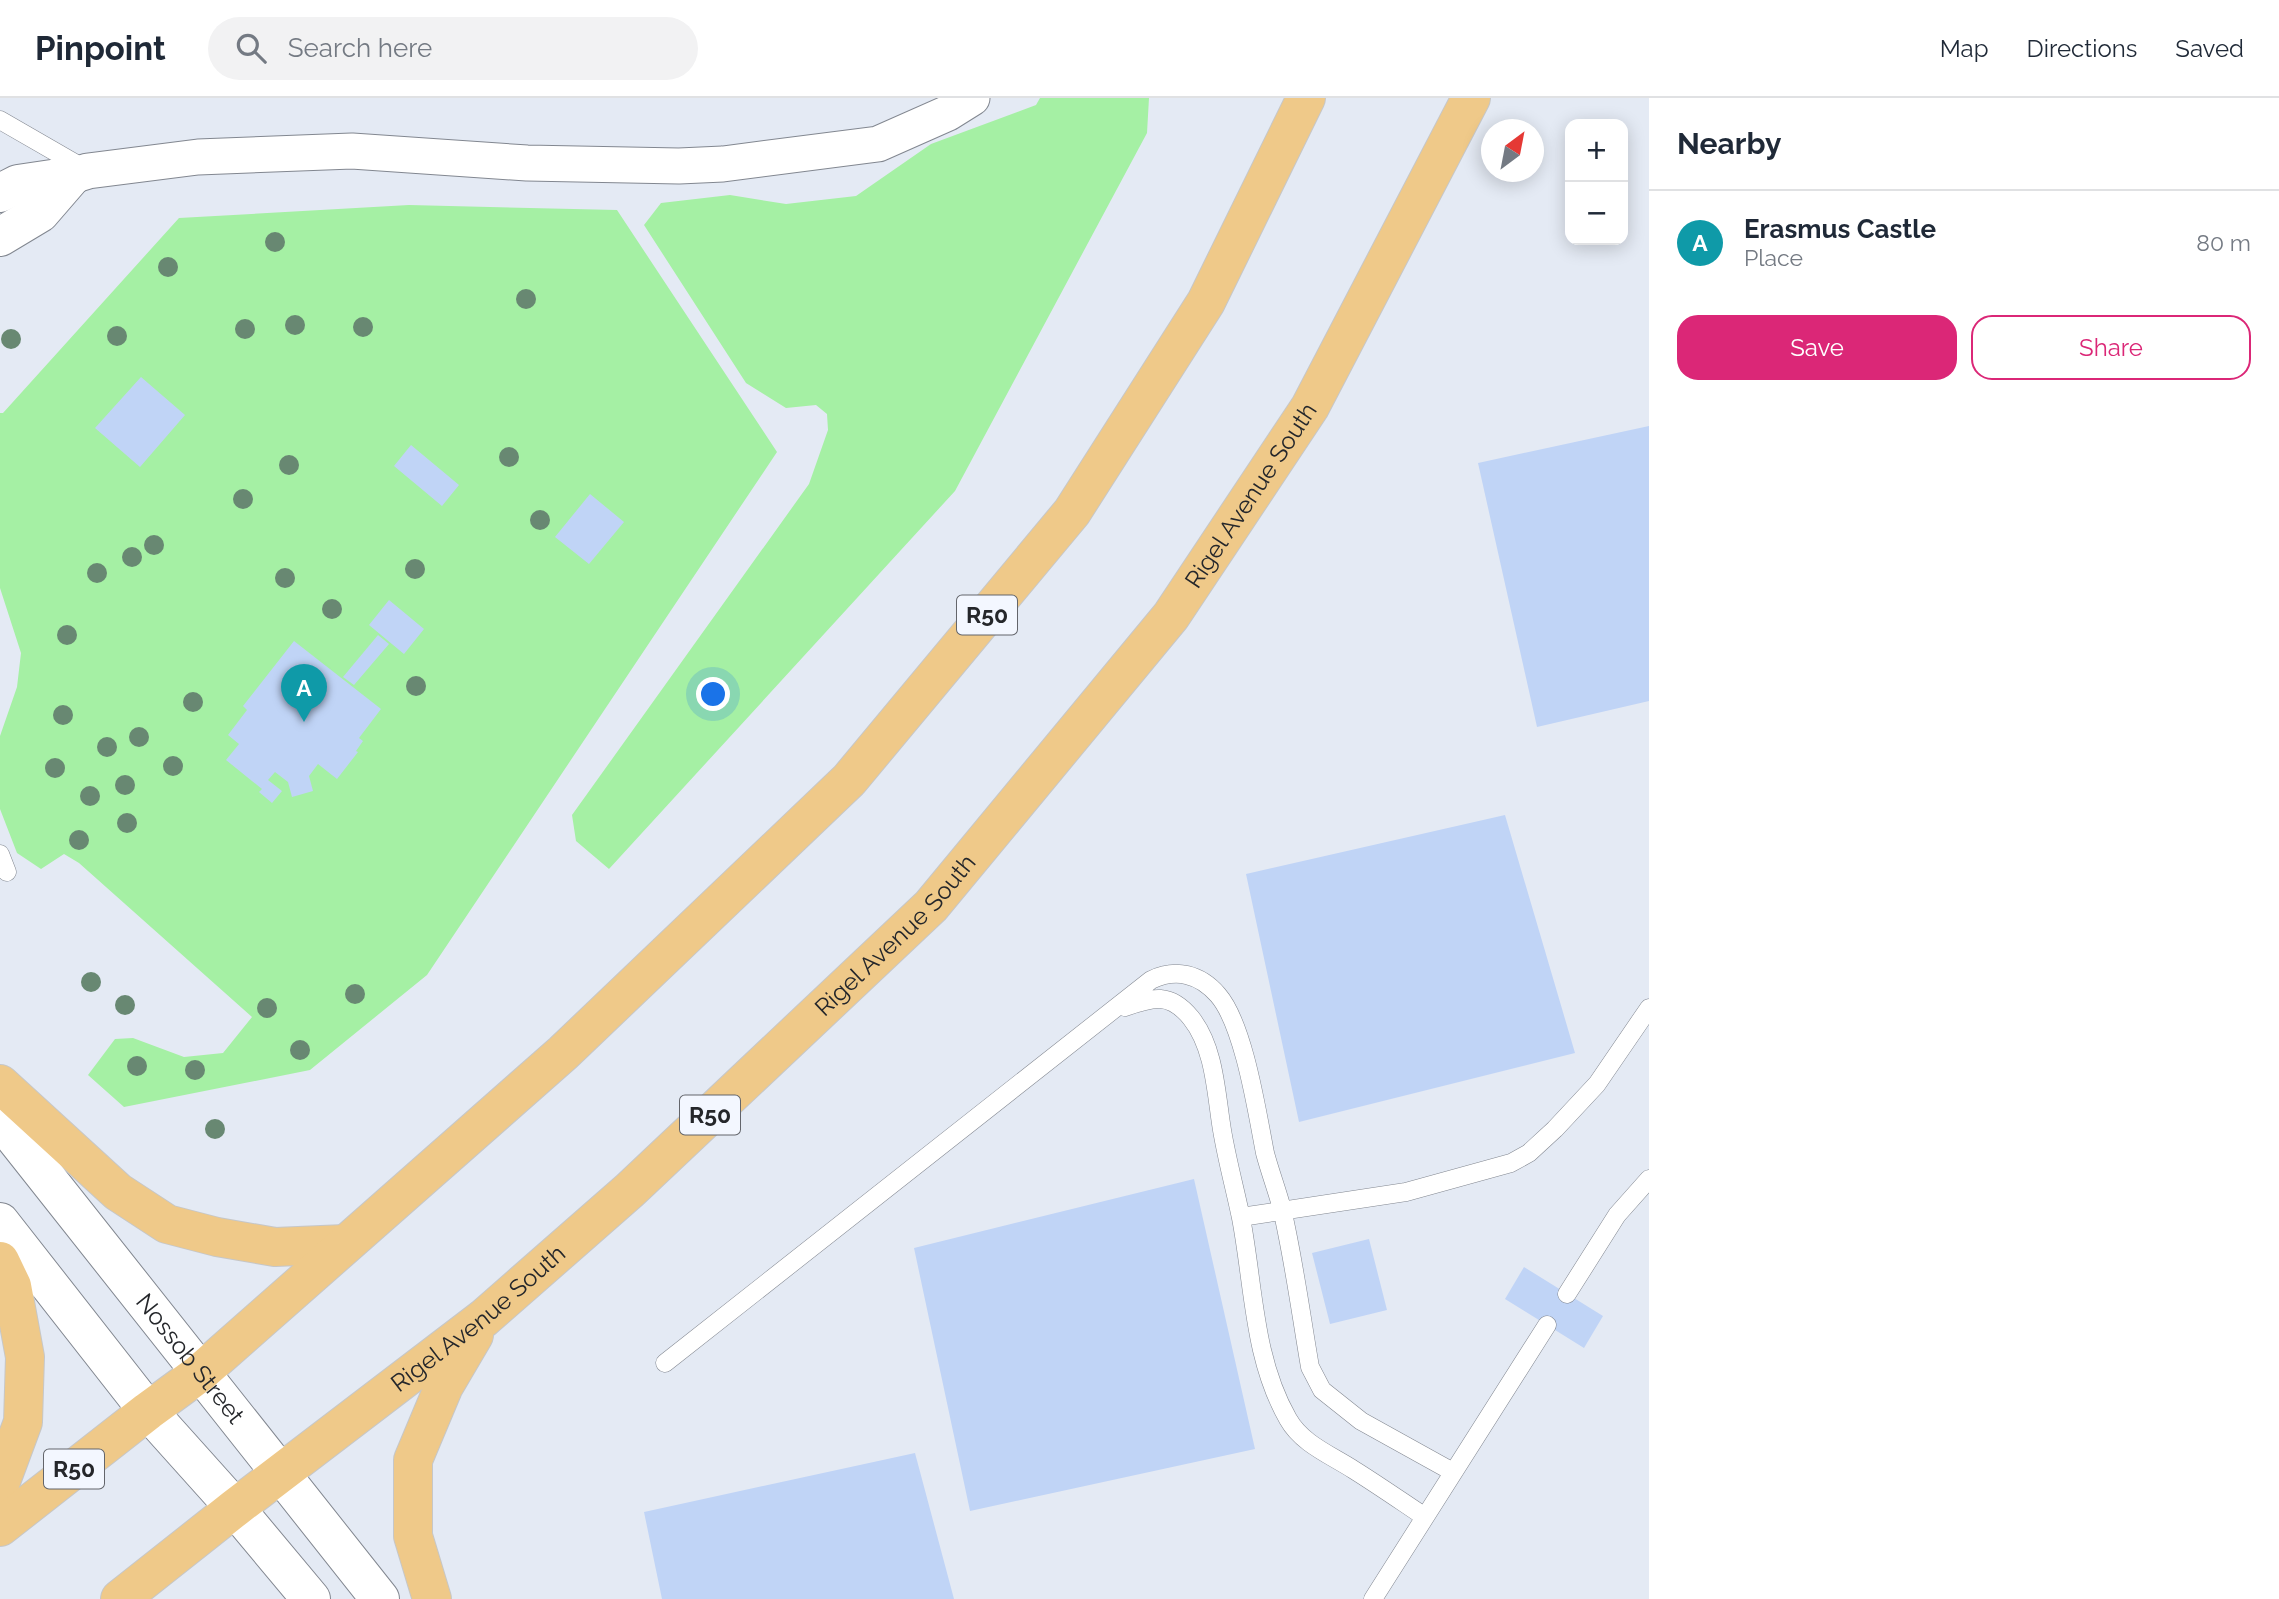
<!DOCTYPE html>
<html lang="en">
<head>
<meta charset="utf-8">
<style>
  :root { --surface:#fff; --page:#f2f2f3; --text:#1f2937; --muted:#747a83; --line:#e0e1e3; --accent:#db2777 }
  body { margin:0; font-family:Raleway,sans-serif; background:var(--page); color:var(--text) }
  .controls { position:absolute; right:21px; top:21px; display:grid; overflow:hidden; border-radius:14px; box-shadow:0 4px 18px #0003 }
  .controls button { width:63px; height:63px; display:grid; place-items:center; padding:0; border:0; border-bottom:2px solid var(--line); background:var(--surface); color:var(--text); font:35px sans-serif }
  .compass { position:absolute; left:1481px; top:21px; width:63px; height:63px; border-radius:50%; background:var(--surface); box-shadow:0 4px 18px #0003; rotate:32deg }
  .you { position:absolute; left:714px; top:597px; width:24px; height:24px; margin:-18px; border:5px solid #fff; border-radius:50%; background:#1a73e8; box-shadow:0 0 0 10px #1a73e833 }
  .badge { display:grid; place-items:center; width:46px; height:46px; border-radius:50%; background:var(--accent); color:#fff; font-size:23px; font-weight:700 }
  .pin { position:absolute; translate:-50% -58px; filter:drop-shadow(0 2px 4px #0008) }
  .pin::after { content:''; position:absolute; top:37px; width:24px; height:21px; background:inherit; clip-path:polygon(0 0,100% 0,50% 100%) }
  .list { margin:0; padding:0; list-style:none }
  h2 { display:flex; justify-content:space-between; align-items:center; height:91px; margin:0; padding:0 28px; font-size:30px }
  h2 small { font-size:23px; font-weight:400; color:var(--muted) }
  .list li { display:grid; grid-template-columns:46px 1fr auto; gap:21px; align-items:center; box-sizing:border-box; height:105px; padding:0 28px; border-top:2px solid var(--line) }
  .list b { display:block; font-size:26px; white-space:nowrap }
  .list p { margin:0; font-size:23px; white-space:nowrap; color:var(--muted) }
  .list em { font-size:23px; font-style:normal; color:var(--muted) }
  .actions { display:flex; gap:14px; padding:21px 28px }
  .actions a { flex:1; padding:16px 0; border:2px solid var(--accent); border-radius:21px; text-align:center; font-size:24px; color:var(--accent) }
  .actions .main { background:var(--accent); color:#fff }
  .icon { flex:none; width:38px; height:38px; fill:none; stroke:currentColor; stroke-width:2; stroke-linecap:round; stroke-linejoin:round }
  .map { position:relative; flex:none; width:1649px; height:1501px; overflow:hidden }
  header { display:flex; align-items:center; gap:42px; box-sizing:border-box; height:98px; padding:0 35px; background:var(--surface); border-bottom:2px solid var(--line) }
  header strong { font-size:33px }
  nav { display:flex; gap:38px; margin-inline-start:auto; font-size:24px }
  .search { width:490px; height:63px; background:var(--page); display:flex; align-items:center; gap:18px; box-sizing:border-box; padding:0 24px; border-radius:38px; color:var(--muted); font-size:26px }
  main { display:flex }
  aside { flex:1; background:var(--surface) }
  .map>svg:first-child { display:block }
  .green { fill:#a5f0a4 }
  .building { fill:#c0d4f6 }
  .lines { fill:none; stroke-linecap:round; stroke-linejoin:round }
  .lane-casing { stroke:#828790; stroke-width:19 }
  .street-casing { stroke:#828790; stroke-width:37 }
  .secondary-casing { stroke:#828790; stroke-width:40 }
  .primary-casing { stroke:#c6c7c8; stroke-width:40 }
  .lane { stroke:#fff; stroke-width:18 }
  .street { stroke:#fff; stroke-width:35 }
  .secondary { stroke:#fff; stroke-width:38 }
  .primary { stroke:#efc989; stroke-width:38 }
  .tree { fill:#688872 }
  .labels { text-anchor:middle; stroke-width:5; stroke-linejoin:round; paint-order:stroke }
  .shield { fill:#f3f7ff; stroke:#63656b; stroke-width:2 }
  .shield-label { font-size:23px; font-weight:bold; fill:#25272b }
  .street-label { font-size:24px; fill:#25272b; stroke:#f3f7ff }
</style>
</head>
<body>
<header>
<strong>Pinpoint</strong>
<div class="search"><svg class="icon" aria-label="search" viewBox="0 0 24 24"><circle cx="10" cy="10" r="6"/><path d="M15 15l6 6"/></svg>Search here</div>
<nav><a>Map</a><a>Directions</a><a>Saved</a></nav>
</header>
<main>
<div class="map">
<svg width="1649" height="1501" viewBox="0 0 1649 1501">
  <rect width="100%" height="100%" fill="#e4eaf4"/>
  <path class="green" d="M 1040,0 L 1149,0 L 1147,35 L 955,393 L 609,771 L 576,743 L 572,717 L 809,386 L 828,332 L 827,316 L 816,307 L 786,310 L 746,285 L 644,127 L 661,105 L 730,97 L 786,106 L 856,98 L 931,46 L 1036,7 Z
    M 409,107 L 617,112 L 777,354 L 427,877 L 310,972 L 124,1009 L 88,977 L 115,941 L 133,940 L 184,959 L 223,955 L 252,919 L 79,765 L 64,756 L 41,771 L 17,755 L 0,711 L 0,638 L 17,589 L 21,555 L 0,490 L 0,315 L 3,315 L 179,120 Z"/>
  <path class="building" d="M 141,279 L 185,317 L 140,369 L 95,330 Z
    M 1649,328 L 1649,603 L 1537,629 L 1478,365 Z
    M 411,347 L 459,387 L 442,408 L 394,368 Z
    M 590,396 L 624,424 L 589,466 L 555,439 Z
    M 389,502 L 424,531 L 404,556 L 369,527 Z
    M 378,537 L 389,546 L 354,587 L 343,579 Z
    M 294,543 L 381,611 L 359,640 L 363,643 L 356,653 L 358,654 L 337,681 L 318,666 L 309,678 L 313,693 L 292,699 L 288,684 L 275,674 L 268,682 L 282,693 L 272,705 L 259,694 L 262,691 L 226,662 L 239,646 L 228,637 L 247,612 L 243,608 Z
    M 1505,717 L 1575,955 L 1299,1024 L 1246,776 Z
    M 1194,1081 L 1255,1351 L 970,1413 L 914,1150 Z
    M 1369,1141 L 1387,1212 L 1330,1226 L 1312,1155 Z
    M 1524,1169 L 1603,1218 L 1584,1250 L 1505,1201 Z
    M 915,1355 L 954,1501 L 662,1501 L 644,1414 Z"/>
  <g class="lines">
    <g class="lane-casing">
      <path id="lane" d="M 0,22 L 85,71
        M 0,756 L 7,774
        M 1125,909 C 1153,899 1170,894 1191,920 C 1215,950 1216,996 1222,1032 C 1227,1062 1235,1091 1241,1120 C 1254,1188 1253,1260 1288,1321 C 1302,1346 1331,1357 1354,1372 C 1378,1387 1401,1403 1425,1419
        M 1241,1119 L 1406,1094 L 1511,1065 L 1529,1055 L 1555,1031 L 1597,986 L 1649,910
        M 1567,1196 L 1617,1117 L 1649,1081
        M 665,1265 L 1151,882 C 1176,870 1200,876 1218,897 C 1244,927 1257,1014 1265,1055 C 1270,1074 1277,1092 1282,1111 C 1294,1163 1301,1217 1310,1269 L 1322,1292 L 1361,1323 L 1453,1374
        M 1373,1501 L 1547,1227"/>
    </g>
    <g class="street-casing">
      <path id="street" d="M 72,78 L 88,73 L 198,59 L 352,53 L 527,65 L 679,68 L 723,66 L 878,46 L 948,15 L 972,0"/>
    </g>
    <g class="secondary-casing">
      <g id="secondary">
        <path d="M 0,95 L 18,86 L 72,78"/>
        <path d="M 0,139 L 40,115 L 72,78"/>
        <path id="s1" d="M 0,1021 L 380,1501"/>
        <path d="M 0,1124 L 148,1313 L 235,1410 L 311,1501"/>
      </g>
    </g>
    <g class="primary-casing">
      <g id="primary">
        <path d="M 0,986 L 118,1094 L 167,1126 L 217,1139 L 275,1149 L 345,1146"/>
        <path d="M 0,1163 L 12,1188 L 25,1259 L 23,1324 L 0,1386"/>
        <path d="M 0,1429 L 148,1313 L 200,1275 L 563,955 L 849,682 L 1072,414 L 1206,204 L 1306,0"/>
        <path id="s2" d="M 120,1501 L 235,1410 L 484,1220 L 630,1092 L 931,808 L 1171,518 L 1310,309 L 1471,0"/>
        <path d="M 432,1501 L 413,1438 L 413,1362 L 444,1288 L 474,1237"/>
      </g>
    </g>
    <use href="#lane" class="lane"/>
    <use href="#street" class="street"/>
    <use href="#secondary" class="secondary"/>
    <use href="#primary" class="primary"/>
  </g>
  <g class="tree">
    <circle cx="275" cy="144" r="10"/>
    <circle cx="168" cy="169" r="10"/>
    <circle cx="526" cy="201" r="10"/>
    <circle cx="295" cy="227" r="10"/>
    <circle cx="363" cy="229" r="10"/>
    <circle cx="245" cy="231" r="10"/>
    <circle cx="117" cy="238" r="10"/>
    <circle cx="11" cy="241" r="10"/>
    <circle cx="509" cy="359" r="10"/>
    <circle cx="289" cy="367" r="10"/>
    <circle cx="243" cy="401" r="10"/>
    <circle cx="540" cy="422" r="10"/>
    <circle cx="154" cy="447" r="10"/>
    <circle cx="132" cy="459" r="10"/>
    <circle cx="415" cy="471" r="10"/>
    <circle cx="97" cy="475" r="10"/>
    <circle cx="285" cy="480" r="10"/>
    <circle cx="332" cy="511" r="10"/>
    <circle cx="67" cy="537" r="10"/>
    <circle cx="416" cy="588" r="10"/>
    <circle cx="193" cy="604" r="10"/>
    <circle cx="63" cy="617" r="10"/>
    <circle cx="139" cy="639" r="10"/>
    <circle cx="107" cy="649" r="10"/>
    <circle cx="173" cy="668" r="10"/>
    <circle cx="55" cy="670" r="10"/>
    <circle cx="125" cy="687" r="10"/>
    <circle cx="90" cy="698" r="10"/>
    <circle cx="127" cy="725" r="10"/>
    <circle cx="79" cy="742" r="10"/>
    <circle cx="91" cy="884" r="10"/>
    <circle cx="355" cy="896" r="10"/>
    <circle cx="125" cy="907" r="10"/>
    <circle cx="267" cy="910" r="10"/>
    <circle cx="300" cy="952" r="10"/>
    <circle cx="137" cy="968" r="10"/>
    <circle cx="195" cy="972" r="10"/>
    <circle cx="215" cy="1031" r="10"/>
  </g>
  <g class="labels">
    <g class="shield">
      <rect x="957" y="497.5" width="60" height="39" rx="5"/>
      <rect x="680" y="997.5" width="60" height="39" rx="5"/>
      <rect x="44" y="1351.5" width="60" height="39" rx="5"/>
    </g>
    <g class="shield-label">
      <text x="987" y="525">R50</text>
      <text x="710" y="1025">R50</text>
      <text x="74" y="1379">R50</text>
    </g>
    <g class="street-label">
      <text dy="8" stroke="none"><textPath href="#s2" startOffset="1589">Rigel Avenue South</textPath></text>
      <text dy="8" stroke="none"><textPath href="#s2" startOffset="1022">Rigel Avenue South</textPath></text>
      <text dy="8" stroke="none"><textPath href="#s2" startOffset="455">Rigel Avenue South</textPath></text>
      <text dy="8" stroke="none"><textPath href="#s1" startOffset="306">Nossob Street</textPath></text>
    </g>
  </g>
</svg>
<div class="controls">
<button>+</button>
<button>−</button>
</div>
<svg class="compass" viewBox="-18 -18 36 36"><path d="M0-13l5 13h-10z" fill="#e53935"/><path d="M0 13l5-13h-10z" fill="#747a83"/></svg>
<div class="you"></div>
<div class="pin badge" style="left:304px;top:624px;background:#0f9aa8">A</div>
</div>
<aside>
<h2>Nearby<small></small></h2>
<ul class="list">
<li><span class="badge" style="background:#0f9aa8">A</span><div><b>Erasmus Castle</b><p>Place</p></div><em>80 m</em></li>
</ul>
<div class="actions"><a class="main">Save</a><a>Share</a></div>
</aside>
</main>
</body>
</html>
